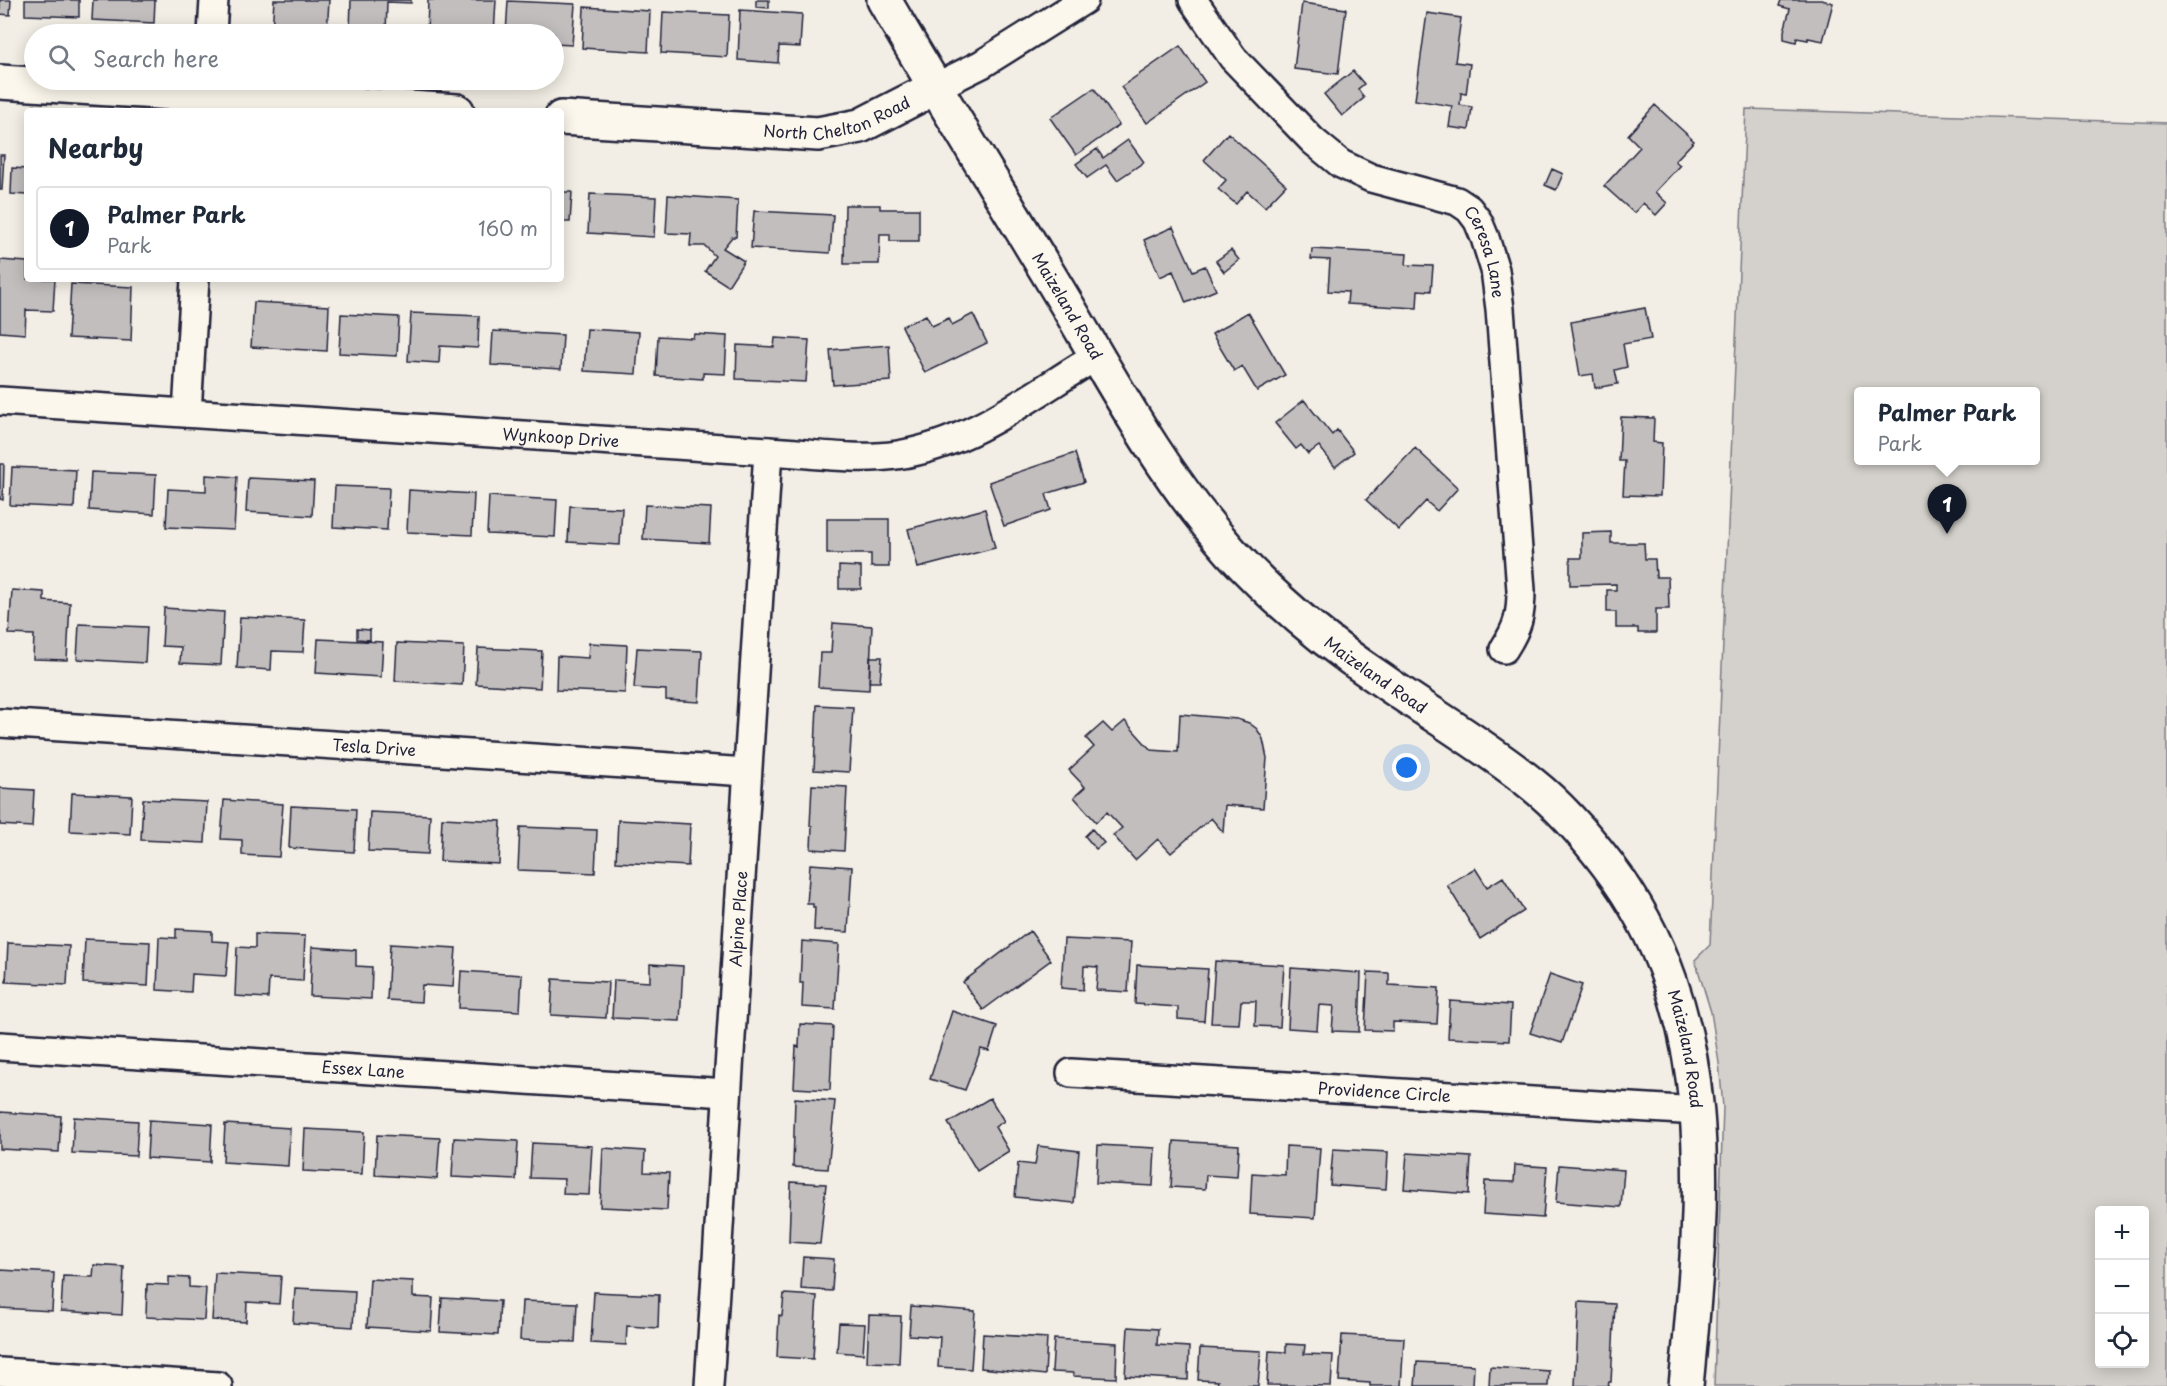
<!DOCTYPE html>
<html lang="en">
<head>
<meta charset="utf-8">
<style>
  :root { --surface:#fff; --page:#f6f6f7; --text:#1f2937; --muted:#747a83; --line:#e0e1e3; --accent:#111827 }
  body { margin:0; font-family:"Playpen Sans",sans-serif; background:var(--page); color:var(--text) }
  .controls { position:absolute; right:18px; bottom:18px; display:grid; overflow:hidden; border-radius:6px; box-shadow:0 3px 15px #0003 }
  .controls button { width:54px; height:54px; display:grid; place-items:center; padding:0; border:0; border-bottom:2px solid var(--line); background:var(--surface); color:var(--text); font:30px sans-serif }
  .you { position:absolute; left:1407px; top:768px; width:21px; height:21px; margin:-15px; border:4px solid #fff; border-radius:50%; background:#1a73e8; box-shadow:0 0 0 9px #1a73e833 }
  .badge { display:grid; place-items:center; width:39px; height:39px; border-radius:50%; background:var(--accent); color:#fff; font-size:20px; font-weight:700 }
  .pin { position:absolute; translate:-50% -50px; filter:drop-shadow(0 2px 3px #0008) }
  .pin::after { content:''; position:absolute; top:32px; width:21px; height:18px; background:inherit; clip-path:polygon(0 0,100% 0,50% 100%) }
  .popup { position:absolute; left:1854px; top:387px; width:186px; height:78px; box-sizing:border-box; display:grid; place-content:center; border-radius:6px; background:var(--surface); filter:drop-shadow(0 2px 4px #0005); font-size:20px; white-space:nowrap; color:var(--muted) }
  .popup b { font-size:22px; color:var(--text) }
  .popup::after { content:''; position:absolute; left:50%; top:100%; margin-left:-12px; border:12px solid transparent; border-top-color:var(--surface) }
  .list { margin:0; padding:0; list-style:none }
  h2 { display:flex; justify-content:space-between; align-items:center; height:78px; margin:0; padding:0 24px; font-size:26px }
  h2 small { font-size:20px; font-weight:400; color:var(--muted) }
  .list li { display:grid; grid-template-columns:39px 1fr auto; gap:18px; align-items:center; box-sizing:border-box; height:84px; margin:0 12px 12px; padding:0 12px; border:2px solid var(--line); border-radius:6px }
  .list b { display:block; font-size:22px; white-space:nowrap }
  .list p { margin:0; font-size:20px; white-space:nowrap; color:var(--muted) }
  .list em { font-size:20px; font-style:normal; color:var(--muted) }
  .icon { flex:none; width:33px; height:33px; fill:none; stroke:currentColor; stroke-width:2; stroke-linecap:round; stroke-linejoin:round }
  .map { position:relative; flex:none; width:2167px; height:1386px; overflow:hidden }
  .search { position:absolute; background:var(--surface); box-shadow:0 3px 15px #0003; left:24px; top:24px; width:540px; height:66px; display:flex; align-items:center; gap:15px; box-sizing:border-box; padding:0 21px; border-radius:33px; color:var(--muted); font-size:22px }
  .panel { position:absolute; background:var(--surface); box-shadow:0 3px 15px #0003; left:24px; top:108px; width:540px; height:174px; border-radius:6px }
  .map>svg:first-child { display:block }
  .green { fill:#d4d1cc; stroke:#7b7a84; stroke-width:1.5; fill-rule:evenodd }
  .building { fill:#c2bebe; stroke:#22223b; stroke-width:1.5 }
  .lines { fill:none; stroke-linecap:round; stroke-linejoin:round }
  .minor-casing { stroke:#22223b; stroke-width:32 }
  .major-casing { stroke:#22223b; stroke-width:38 }
  .minor { stroke:#fbf7ec; stroke-width:27 }
  .major { stroke:#fbf7ec; stroke-width:33 }
  .labels { text-anchor:middle; stroke-width:4.5; stroke-linejoin:round; paint-order:stroke }
  .street-label { font-size:16px; fill:#22223b; stroke:#fbf7ec }
</style>
</head>
<body>
<div class="map">
<svg width="2167" height="1386" viewBox="0 0 2167 1386">
  <rect width="100%" height="100%" fill="#f2eee5"/>
  <filter id="ink" filterUnits="userSpaceOnUse"><feTurbulence type="fractalNoise" baseFrequency=".0167" numOctaves="2"/><feDisplacementMap in="SourceGraphic" scale="12" xChannelSelector="R" yChannelSelector="G"/><feConvolveMatrix kernelMatrix="1 2 1 2 8 2 1 2 1" color-interpolation-filters="sRGB"/></filter>
  <g filter="url(#ink)">
    <path class="green" d="M 1746,109 L 2167,123 L 2167,1386 L 1714,1386 L 1723,1107 L 1719,1063 L 1711,1012 L 1695,960 L 1710,945 ZM 1858,392 L 2036,392 L 2036,460 L 1858,460 ZM 2100,1210 L 2144,1210 L 2144,1364 L 2100,1364 Z"/>
    <path class="building" d="M 0,0 L 11,0 L 10,15 L 0,14 Z
      M 25,0 L 79,0 L 79,17 L 25,15 Z
      M 93,0 L 155,0 L 154,23 L 92,20 Z
      M 274,0 L 329,0 L 327,34 L 272,31 Z
      M 351,0 L 411,0 L 411,3 L 387,2 L 386,33 L 350,32 Z
      M 428,0 L 496,0 L 494,34 L 427,34 Z
      M 756,0 L 769,0 L 769,8 L 756,7 Z
      M 1781,0 L 1821,0 L 1833,3 L 1823,41 L 1808,38 L 1808,40 L 1797,38 L 1796,42 L 1784,39 L 1784,31 L 1790,9 L 1779,6 Z
      M 508,1 L 575,4 L 572,45 L 554,44 L 554,34 L 506,34 Z
      M 1302,3 L 1346,9 L 1338,74 L 1294,69 Z
      M 584,7 L 650,11 L 648,52 L 582,48 Z
      M 740,10 L 802,14 L 800,47 L 779,46 L 778,63 L 738,60 Z
      M 663,12 L 729,15 L 727,57 L 661,53 Z
      M 1427,13 L 1461,18 L 1455,62 L 1470,64 L 1466,94 L 1461,93 L 1460,105 L 1472,107 L 1469,130 L 1449,127 L 1452,106 L 1415,100 Z
      M 1180,46 L 1205,82 L 1147,123 L 1121,87 Z
      M 1353,71 L 1364,84 L 1358,89 L 1364,98 L 1342,116 L 1324,94 Z
      M 1094,88 L 1119,125 L 1076,155 L 1050,118 Z
      M 1655,105 L 1694,141 L 1675,161 L 1680,165 L 1655,192 L 1667,203 L 1656,215 L 1643,203 L 1634,213 L 1604,186 L 1640,147 L 1628,135 Z
      M 1228,133 L 1286,185 L 1265,207 L 1247,191 L 1236,204 L 1218,189 L 1226,180 L 1204,160 Z
      M 1128,140 L 1144,162 L 1117,180 L 1106,165 L 1087,178 L 1076,164 L 1097,149 L 1103,158 Z
      M 0,155 L 4,155 L 2,190 L 0,190 Z
      M 12,168 L 27,169 L 27,195 L 11,194 Z
      M 1552,169 L 1563,174 L 1556,190 L 1545,185 Z
      M 561,192 L 572,192 L 570,222 L 561,222 Z
      M 590,194 L 656,197 L 654,237 L 588,233 Z
      M 668,195 L 738,200 L 736,237 L 732,237 L 723,248 L 744,261 L 728,286 L 705,271 L 715,256 L 705,246 L 690,246 L 691,234 L 666,233 Z
      M 845,205 L 880,205 L 880,209 L 919,209 L 919,241 L 890,241 L 890,234 L 880,234 L 879,264 L 844,264 Z
      M 754,211 L 833,215 L 830,253 L 751,248 Z
      M 1173,227 L 1193,271 L 1205,266 L 1216,290 L 1186,303 L 1173,271 L 1160,277 L 1144,240 Z
      M 1312,249 L 1407,254 L 1406,265 L 1433,266 L 1431,291 L 1418,290 L 1417,308 L 1347,304 L 1348,292 L 1328,291 L 1330,260 L 1311,259 Z
      M 1231,250 L 1239,260 L 1224,272 L 1216,261 Z
      M 0,260 L 27,262 L 27,279 L 55,279 L 53,311 L 26,310 L 25,334 L 0,332 Z
      M 71,284 L 133,287 L 131,341 L 68,338 Z
      M 254,302 L 329,306 L 327,351 L 251,347 Z
      M 1645,308 L 1651,339 L 1623,344 L 1627,367 L 1615,370 L 1618,384 L 1595,388 L 1593,374 L 1580,376 L 1571,322 Z
      M 1248,312 L 1285,375 L 1257,391 L 1242,366 L 1234,371 L 1212,334 Z
      M 411,313 L 479,316 L 478,348 L 440,346 L 439,363 L 408,361 Z
      M 341,314 L 399,317 L 397,356 L 339,353 Z
      M 973,314 L 987,343 L 925,373 L 902,326 L 926,315 L 932,326 L 949,318 L 952,325 Z
      M 587,329 L 639,332 L 636,374 L 584,371 Z
      M 493,331 L 563,335 L 561,369 L 491,365 Z
      M 694,334 L 727,336 L 725,374 L 703,373 L 703,379 L 656,376 L 658,336 L 693,338 Z
      M 775,338 L 809,340 L 806,382 L 736,379 L 737,345 L 774,347 Z
      M 889,345 L 891,381 L 833,385 L 830,350 Z
      M 1304,400 L 1332,435 L 1337,430 L 1354,452 L 1335,467 L 1319,446 L 1308,454 L 1301,445 L 1296,449 L 1275,423 Z
      M 1621,417 L 1654,418 L 1653,442 L 1662,443 L 1660,496 L 1623,495 L 1625,461 L 1619,461 Z
      M 1415,448 L 1458,488 L 1437,511 L 1426,501 L 1399,530 L 1366,500 Z
      M 1075,453 L 1084,482 L 1046,494 L 1051,510 L 1004,526 L 989,482 Z
      M 0,464 L 4,464 L 3,500 L 0,499 Z
      M 12,467 L 76,470 L 74,508 L 10,505 Z
      M 91,472 L 156,475 L 154,514 L 89,510 Z
      M 206,475 L 237,477 L 234,530 L 166,527 L 168,489 L 206,491 Z
      M 248,478 L 314,481 L 312,516 L 246,512 Z
      M 335,486 L 389,488 L 387,530 L 333,527 Z
      M 409,490 L 474,494 L 472,535 L 407,532 Z
      M 489,496 L 557,500 L 555,537 L 487,534 Z
      M 645,505 L 711,508 L 709,543 L 643,539 Z
      M 570,506 L 622,508 L 620,545 L 568,542 Z
      M 985,509 L 995,548 L 918,568 L 908,529 Z
      M 827,519 L 889,519 L 889,567 L 871,567 L 871,554 L 827,554 Z
      M 1611,532 L 1611,543 L 1644,543 L 1645,559 L 1655,559 L 1656,577 L 1668,577 L 1669,609 L 1656,609 L 1656,633 L 1638,633 L 1638,628 L 1616,628 L 1616,612 L 1607,612 L 1607,590 L 1616,590 L 1616,584 L 1570,585 L 1570,558 L 1582,558 L 1582,533 Z
      M 839,566 L 861,567 L 861,589 L 839,589 Z
      M 12,590 L 44,592 L 44,601 L 70,603 L 67,660 L 33,659 L 34,635 L 9,634 Z
      M 164,608 L 224,612 L 221,665 L 180,663 L 181,647 L 162,646 Z
      M 240,617 L 305,620 L 303,652 L 272,651 L 271,670 L 237,668 Z
      M 833,623 L 872,626 L 869,690 L 818,687 L 820,653 L 831,653 Z
      M 79,624 L 147,627 L 145,663 L 77,659 Z
      M 357,629 L 370,630 L 370,640 L 357,639 Z
      M 318,639 L 383,642 L 381,677 L 316,673 Z
      M 397,643 L 464,646 L 462,685 L 395,681 Z
      M 589,643 L 627,645 L 625,693 L 556,690 L 557,656 L 588,658 Z
      M 478,648 L 542,651 L 540,688 L 476,684 Z
      M 637,648 L 702,651 L 699,702 L 666,700 L 666,690 L 634,688 Z
      M 870,657 L 882,657 L 880,682 L 869,682 Z
      M 817,705 L 853,707 L 849,772 L 814,770 Z
      M 1180,714 L 1237,719 L 1249,723 L 1257,729 L 1263,739 L 1267,758 L 1263,808 L 1225,805 L 1223,832 L 1211,818 L 1171,853 L 1158,839 L 1135,860 L 1113,835 L 1122,828 L 1107,812 L 1096,822 L 1074,797 L 1085,787 L 1069,770 L 1094,747 L 1086,738 L 1103,723 L 1112,732 L 1125,721 L 1151,750 L 1178,752 Z
      M 812,785 L 847,787 L 844,851 L 811,849 L 812,826 L 810,826 Z
      M 0,788 L 34,790 L 32,827 L 0,825 Z
      M 72,793 L 132,796 L 130,834 L 70,831 Z
      M 143,799 L 207,802 L 205,843 L 141,840 Z
      M 224,800 L 283,804 L 279,857 L 242,855 L 242,840 L 221,839 Z
      M 291,806 L 356,809 L 354,852 L 289,848 Z
      M 370,812 L 430,815 L 428,854 L 368,851 Z
      M 442,818 L 501,821 L 499,864 L 440,861 Z
      M 618,820 L 690,824 L 688,866 L 616,862 Z
      M 520,827 L 597,830 L 595,873 L 518,870 Z
      M 1092,829 L 1104,843 L 1096,849 L 1085,836 Z
      M 810,864 L 852,867 L 848,932 L 814,930 L 815,907 L 813,907 L 813,904 L 807,904 Z
      M 1475,868 L 1487,887 L 1503,877 L 1524,911 L 1480,939 L 1447,885 Z
      M 176,929 L 212,931 L 212,941 L 229,942 L 226,976 L 192,974 L 191,992 L 157,990 L 159,937 L 176,938 Z
      M 1030,931 L 1051,960 L 983,1010 L 963,982 Z
      M 255,934 L 305,936 L 303,981 L 269,979 L 268,998 L 235,996 L 237,947 L 255,948 Z
      M 85,939 L 150,942 L 148,986 L 83,983 Z
      M 1064,939 L 1131,942 L 1128,992 L 1096,990 L 1098,967 L 1084,966 L 1083,990 L 1061,988 Z
      M 802,941 L 839,944 L 835,1009 L 802,1007 L 803,983 L 800,983 Z
      M 8,943 L 69,946 L 67,985 L 6,982 Z
      M 390,944 L 456,948 L 453,987 L 422,985 L 421,1002 L 387,1000 Z
      M 312,947 L 356,950 L 356,966 L 372,967 L 371,999 L 310,996 Z
      M 1215,961 L 1284,965 L 1280,1027 L 1255,1026 L 1256,1001 L 1241,1001 L 1239,1024 L 1211,1023 Z
      M 650,964 L 683,966 L 680,1021 L 612,1018 L 614,980 L 650,982 Z
      M 1137,965 L 1208,969 L 1204,1021 L 1178,1019 L 1178,1007 L 1135,1004 Z
      M 1291,968 L 1361,973 L 1359,1032 L 1332,1031 L 1334,1006 L 1319,1005 L 1317,1030 L 1288,1028 Z
      M 461,971 L 522,975 L 520,1011 L 459,1008 Z
      M 1368,972 L 1389,973 L 1389,985 L 1439,988 L 1437,1024 L 1393,1022 L 1393,1031 L 1365,1030 Z
      M 1550,974 L 1582,985 L 1562,1043 L 1530,1033 Z
      M 553,979 L 608,982 L 606,1018 L 551,1015 Z
      M 1450,1001 L 1511,1005 L 1509,1041 L 1448,1038 Z
      M 952,1011 L 997,1026 L 989,1051 L 981,1049 L 965,1090 L 930,1079 Z
      M 800,1024 L 833,1026 L 830,1090 L 794,1088 L 796,1046 L 799,1047 Z
      M 795,1098 L 835,1101 L 828,1169 L 793,1167 Z
      M 990,1098 L 1004,1121 L 995,1127 L 1009,1151 L 977,1171 L 948,1123 Z
      M 0,1112 L 61,1116 L 59,1152 L 0,1149 Z
      M 74,1117 L 138,1121 L 136,1156 L 72,1153 Z
      M 149,1120 L 212,1124 L 210,1162 L 147,1158 Z
      M 225,1124 L 290,1128 L 288,1166 L 223,1162 Z
      M 305,1129 L 364,1132 L 362,1174 L 303,1171 Z
      M 377,1135 L 440,1138 L 437,1179 L 375,1175 Z
      M 454,1138 L 518,1141 L 516,1180 L 452,1177 Z
      M 1174,1141 L 1239,1145 L 1237,1177 L 1206,1175 L 1205,1189 L 1171,1187 Z
      M 532,1143 L 592,1146 L 589,1195 L 563,1194 L 564,1179 L 530,1178 Z
      M 1098,1145 L 1155,1148 L 1153,1186 L 1096,1183 Z
      M 1038,1146 L 1079,1151 L 1074,1203 L 1015,1197 L 1018,1163 L 1035,1165 Z
      M 1286,1146 L 1320,1148 L 1315,1218 L 1250,1214 L 1252,1173 L 1285,1175 Z
      M 603,1148 L 645,1151 L 644,1172 L 669,1173 L 667,1210 L 600,1207 Z
      M 1333,1149 L 1388,1152 L 1386,1189 L 1330,1185 Z
      M 1407,1153 L 1471,1157 L 1469,1194 L 1404,1189 Z
      M 1515,1165 L 1547,1167 L 1543,1218 L 1483,1214 L 1485,1181 L 1514,1182 Z
      M 1559,1165 L 1624,1170 L 1621,1207 L 1556,1202 Z
      M 791,1182 L 826,1184 L 820,1244 L 789,1242 Z
      M 803,1257 L 834,1259 L 832,1291 L 801,1289 Z
      M 94,1265 L 124,1267 L 122,1315 L 61,1311 L 63,1276 L 93,1277 Z
      M 0,1270 L 54,1273 L 52,1311 L 0,1308 Z
      M 215,1273 L 281,1276 L 279,1304 L 247,1302 L 246,1322 L 212,1320 Z
      M 169,1277 L 189,1278 L 189,1287 L 206,1288 L 204,1320 L 146,1317 L 147,1284 L 169,1285 Z
      M 370,1279 L 413,1281 L 413,1297 L 433,1298 L 431,1331 L 367,1327 Z
      M 295,1288 L 355,1291 L 353,1327 L 293,1323 Z
      M 594,1292 L 659,1295 L 658,1328 L 627,1326 L 626,1345 L 591,1343 Z
      M 784,1294 L 817,1296 L 813,1359 L 777,1357 L 779,1315 L 782,1316 Z
      M 442,1298 L 500,1301 L 498,1335 L 440,1332 Z
      M 522,1301 L 577,1303 L 575,1342 L 520,1340 Z
      M 1579,1302 L 1615,1304 L 1611,1382 L 1609,1382 L 1608,1386 L 1575,1386 Z
      M 911,1306 L 975,1311 L 971,1369 L 938,1367 L 940,1337 L 909,1335 Z
      M 869,1315 L 901,1316 L 899,1363 L 867,1362 Z
      M 839,1323 L 865,1324 L 863,1354 L 837,1352 Z
      M 1128,1327 L 1158,1329 L 1157,1345 L 1189,1347 L 1188,1380 L 1125,1376 Z
      M 983,1334 L 1047,1338 L 1045,1375 L 981,1368 Z
      M 1342,1335 L 1404,1338 L 1401,1386 L 1370,1386 L 1370,1383 L 1339,1381 Z
      M 1054,1339 L 1117,1343 L 1116,1378 L 1073,1376 L 1074,1373 L 1052,1372 Z
      M 1286,1344 L 1305,1345 L 1304,1354 L 1333,1355 L 1331,1386 L 1267,1385 L 1269,1351 L 1286,1352 Z
      M 1200,1348 L 1261,1351 L 1258,1386 L 1217,1385 L 1218,1381 L 1198,1380 Z
      M 1417,1362 L 1474,1365 L 1473,1386 L 1415,1386 Z
      M 1490,1367 L 1549,1371 L 1548,1386 L 1489,1386 Z"/>
    <g class="lines">
      <g class="minor-casing">
        <g id="minor">
          <path id="s1" d="M 1193,0 L 1233,58 L 1313,141 L 1341,164 L 1371,178 L 1457,201 L 1469,209 L 1478,221 L 1485,238 L 1495,270 L 1500,309 L 1521,590 C 1521,616 1518,627 1504,649"/>
          <path d="M 212,34 L 214,0"/>
          <path d="M 936,87 L 982,64 L 1084,0"/>
          <path id="s2" d="M 0,401 L 768,451 C 810,453 855,461 897,455 C 972,444 1033,394 1097,356"/>
          <path d="M 187,413 L 195,279"/>
          <path id="s3" d="M 0,723 L 747,772"/>
          <path id="s4" d="M 0,1046 L 727,1093"/>
          <path id="s5" d="M 1071,1073 L 1698,1111"/>
          <path d="M 0,1372 L 218,1386"/>
          <path id="s6" d="M 709,1386 L 768,451"/>
        </g>
      </g>
      <g class="major-casing">
        <g id="major">
          <path id="s7" d="M 884,0 C 943,102 1006,203 1067,305 C 1117,390 1165,478 1231,552 C 1275,600 1325,642 1379,678 C 1430,714 1484,745 1532,784 C 1561,807 1585,835 1607,864 C 1725,1018 1703,1206 1686,1386"/>
          <path d="M 0,82 L 457,111"/>
          <path id="s8" d="M 561,118 L 818,134 L 860,126 L 936,87"/>
        </g>
      </g>
      <use href="#minor" class="minor"/>
      <use href="#major" class="major"/>
    </g>
  </g>
  <g class="labels">
    <g class="street-label">
      <text dy="6" stroke="none"><textPath href="#s8" startOffset="279">North Chelton Road</textPath></text>
      <text dy="6" stroke="none"><textPath href="#s1" startOffset="405">Ceresa Lane</textPath></text>
      <text dy="6" stroke="none"><textPath href="#s7" startOffset="357">Maizeland Road</textPath></text>
      <text dy="6" stroke="none"><textPath href="#s2" startOffset="562">Wynkoop Drive</textPath></text>
      <text dy="6" stroke="none"><textPath href="#s7" startOffset="843">Maizeland Road</textPath></text>
      <text dy="6" stroke="none"><textPath href="#s3" startOffset="375">Tesla Drive</textPath></text>
      <text dy="6" stroke="none"><textPath href="#s6" startOffset="468">Alpine Place</textPath></text>
      <text dy="6" stroke="none"><textPath href="#s7" startOffset="1347">Maizeland Road</textPath></text>
      <text dy="6" stroke="none"><textPath href="#s4" startOffset="364">Essex Lane</textPath></text>
      <text dy="6" stroke="none"><textPath href="#s5" startOffset="314">Providence Circle</textPath></text>
    </g>
  </g>
</svg>
<div class="controls">
<button>+</button>
<button>−</button>
<button><svg class="icon" aria-label="locate" viewBox="0 0 24 24"><circle cx="12" cy="12" r="6"/><path d="M12 2v4M12 18v4M2 12h4M18 12h4"/></svg></button>
</div>
<div class="you"></div>
<div class="pin badge" style="left:1947px;top:534px">1</div>
<div class="popup"><b>Palmer Park</b>Park</div>
<div class="search"><svg class="icon" aria-label="search" viewBox="0 0 24 24"><circle cx="10" cy="10" r="6"/><path d="M15 15l6 6"/></svg>Search here</div>
<section class="panel">
<h2>Nearby<small></small></h2>
<ul class="list">
<li><span class="badge">1</span><div><b>Palmer Park</b><p>Park</p></div><em>160 m</em></li>
</ul>
</section>
</div>
</body>
</html>
